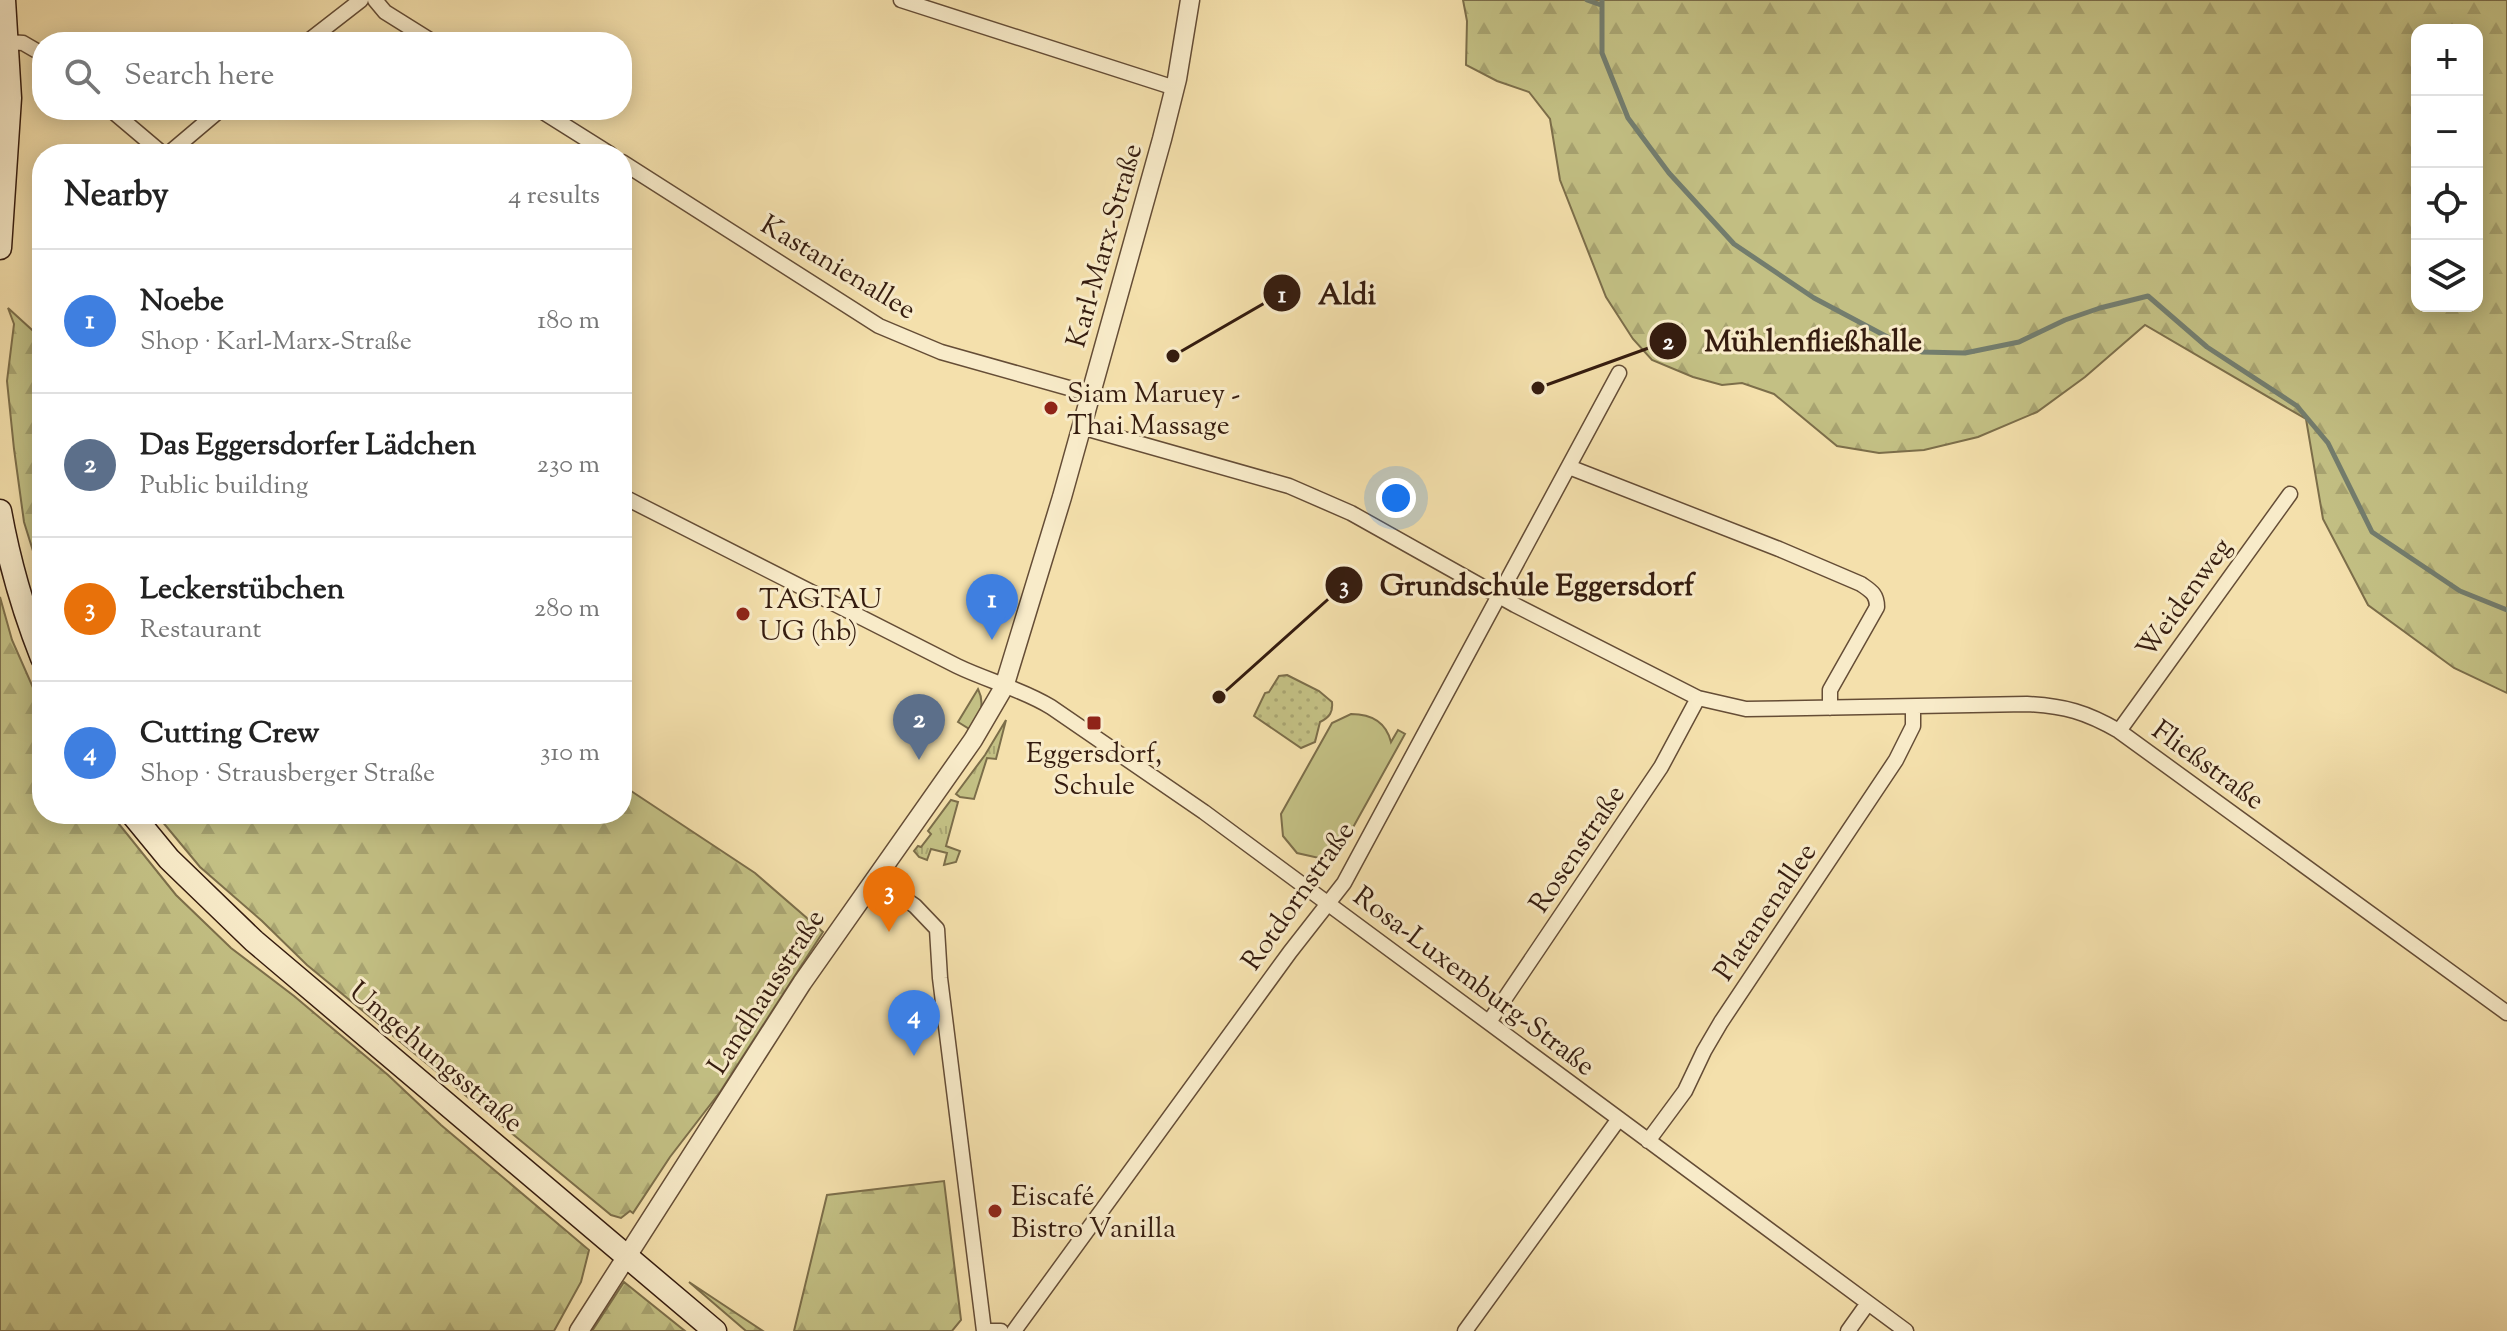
<!DOCTYPE html>
<html lang="en">
<head>
<meta charset="utf-8">
<style>
  :root { --surface:#fff; --page:#f6f6f6; --text:#222; --muted:#767676; --line:#e0e0e0; --accent:#1a73e8 }
  body { margin:0; font-family:"Sorts Mill Goudy",serif; background:var(--page); color:var(--text) }
  .controls { position:absolute; right:24px; top:24px; display:grid; overflow:hidden; border-radius:16px; box-shadow:0 4px 20px #0003 }
  .controls button { width:72px; height:72px; display:grid; place-items:center; padding:0; border:0; border-bottom:2px solid var(--line); background:var(--surface); color:var(--text); font:40px sans-serif }
  .you { position:absolute; left:1396px; top:498px; width:28px; height:28px; margin:-20px; border:6px solid #fff; border-radius:50%; background:#1a73e8; box-shadow:0 0 0 12px #1a73e833 }
  .badge { display:grid; place-items:center; width:52px; height:52px; border-radius:50%; background:var(--accent); color:#fff; font-size:26px; font-weight:700 }
  .pin { position:absolute; translate:-50% -66px; filter:drop-shadow(0 2px 4px #0008) }
  .pin::after { content:''; position:absolute; top:42px; width:28px; height:24px; background:inherit; clip-path:polygon(0 0,100% 0,50% 100%) }
  .list { margin:0; padding:0; list-style:none }
  h2 { display:flex; justify-content:space-between; align-items:center; height:104px; margin:0; padding:0 32px; font-size:34px }
  h2 small { font-size:26px; font-weight:400; color:var(--muted) }
  .list li { display:grid; grid-template-columns:52px 1fr auto; gap:24px; align-items:center; box-sizing:border-box; height:144px; padding:0 32px; border-top:2px solid var(--line) }
  .list b { display:block; font-size:30px; white-space:nowrap }
  .list p { margin:0; font-size:26px; white-space:nowrap; color:var(--muted) }
  .list em { font-size:26px; font-style:normal; color:var(--muted) }
  .icon { flex:none; width:44px; height:44px; fill:none; stroke:currentColor; stroke-width:2; stroke-linecap:round; stroke-linejoin:round }
  .map { position:relative; flex:none; width:2507px; height:1331px; overflow:hidden }
  .search { position:absolute; background:var(--surface); box-shadow:0 4px 20px #0003; left:32px; top:32px; width:600px; height:88px; display:flex; align-items:center; gap:20px; box-sizing:border-box; padding:0 28px; border-radius:32px; color:var(--muted); font-size:30px }
  .panel { position:absolute; background:var(--surface); box-shadow:0 4px 20px #0003; left:32px; top:144px; width:600px; height:680px; border-radius:32px }
  .map>svg:first-child { display:block }
  .grass { fill:url(#grass-tufts); stroke:#7c6e4a; stroke-width:2 }
  .forest { fill:url(#forest-firs); stroke:#7c6e4a; stroke-width:2; fill-rule:evenodd }
  .park { fill:url(#park-dots); stroke:#7c6e4a; stroke-width:2 }
  .pitch { fill:#c3c084; stroke:#7c6e4a; stroke-width:2 }
  .lines { fill:none; stroke-linecap:round; stroke-linejoin:round }
  .stream { stroke:#737d6e; stroke-width:5 }
  .minor-casing { stroke:#654d36; stroke-width:17 }
  .tertiary-casing { stroke:#654d36; stroke-width:21 }
  .secondary-casing { stroke:#351c0f; stroke-width:25 }
  .minor { stroke:#f8ebc9; stroke-width:14 }
  .tertiary { stroke:#f8ebc9; stroke-width:18 }
  .secondary { stroke:#f8ebc9; stroke-width:22 }
  .poi-dot { fill:#8f2418; stroke:#f8ebc9; stroke-width:3 }
  .labels { text-anchor:middle; stroke-width:6; stroke-linejoin:round; paint-order:stroke }
  .street-label { font-size:28px; fill:#351c0f; stroke:#f8ebc9 }
  .poi-label { font-size:28px; fill:#351c0f; stroke:#f8ebc9; text-anchor:start }
  .leader { fill:none; stroke:#351c0f; stroke-width:3 }
  .callout-dot { fill:#351c0f; stroke:#f8ebc9; stroke-width:3 }
  .mark-label { font-size:24px; text-anchor:middle; font-weight:bold; fill:#fff }
  .callout-label { font-size:30px; text-anchor:middle; font-weight:bold; fill:#351c0f; stroke:#f8ebc9; stroke-width:6; stroke-linejoin:round; paint-order:stroke }
</style>
</head>
<body>
<div class="map">
<svg width="2507" height="1331" viewBox="0 0 2507 1331">
  <defs>
    <pattern id="grass-tufts" width="24" height="20" patternUnits="userSpaceOnUse" patternTransform="scale(2)"><rect width="24" height="20" fill="#c3c084"/><path d="M3 7l-1-3M5 7V3M7 7l1-3M15 17l-1-3M17 17v-4M19 17l1-3" fill="none" stroke="#a8a471"/></pattern>
    <pattern id="forest-firs" width="22" height="20" patternUnits="userSpaceOnUse" patternTransform="scale(2)"><rect width="22" height="20" fill="#c3c084"/><path d="M5 1l3.5 6h-7zM16 11l3.5 6h-7z" fill="#a8a471"/></pattern>
    <pattern id="park-dots" width="8" height="8" patternUnits="userSpaceOnUse" patternTransform="scale(2)"><rect width="8" height="8" fill="#c3c084"/><path d="M2 2h.1M6 6h.1" fill="none" stroke="#a8a471" stroke-width="1.8" stroke-linecap="round"/></pattern>
  </defs>
  <rect width="100%" height="100%" fill="#f4e0ac"/>
  <filter id="stains"><feTurbulence type="fractalNoise" baseFrequency=".0025" numOctaves="4"/><feColorMatrix values="0 0 0 0 .2 0 0 0 0 .09 0 0 0 0 .02 0 0 0 .5 -.17"/></filter>
  <radialGradient id="worn" r=".72"><stop offset=".6" stop-color="#630" stop-opacity="0"/><stop offset="1" stop-color="#630" stop-opacity=".3"/></radialGradient>
  <path class="grass" d="M 978,689 C 986,705 979,716 971,730 L 958,722 Z
    M 1006,720 L 996,759 L 987,758 L 974,799 L 960,797 L 956,794 L 985,755 Z
    M 951,800 L 958,802 L 946,846 L 960,851 L 956,862 L 944,865 L 947,853 L 931,849 L 927,860 L 919,857 L 914,851 L 918,846 L 921,847 L 931,834 L 928,831 Z"/>
  <path class="forest" d="M 1463,0 L 2507,0 L 2507,693 L 2454,668 L 2368,605 L 2323,519 L 2306,419 L 2145,325 L 2085,377 L 2037,412 L 1978,437 L 1924,450 L 1879,453 L 1837,446 L 1774,394 L 1742,383 L 1722,385 L 1693,377 L 1652,360 L 1633,339 L 1606,297 L 1560,180 L 1550,119 L 1529,92 L 1497,81 L 1466,65 L 1467,21 ZM 2477,30 L 2477,306 L 2417,306 L 2417,30 Z
    M 8,308 L 42,339 L 42,580 L 24,522 L 14,449 L 7,381 L 14,324 Z
    M 0,597 L 12,640 L 42,708 L 42,814 L 111,814 L 176,895 L 231,948 L 294,996 L 388,1075 L 441,1125 L 589,1250 L 581,1282 L 554,1331 L 0,1331 Z
    M 622,785 L 755,873 L 823,932 L 720,1092 L 670,1157 L 633,1213 L 630,1211 L 621,1218 L 611,1215 L 307,965 L 262,921 L 200,867 L 156,814 L 622,814 Z
    M 944,1181 L 961,1320 L 952,1331 L 794,1331 L 827,1195 Z
    M 624,1282 L 685,1331 L 592,1331 Z
    M 689,1282 L 763,1331 L 746,1331 Z"/>
  <path class="park" d="M 1287,675 L 1319,691 L 1332,702 C 1333,712 1330,717 1320,722 L 1315,742 L 1301,748 L 1254,716 L 1265,693 L 1269,692 L 1279,676 Z"/>
  <path class="pitch" d="M 1351,714 C 1371,714 1386,722 1391,742 L 1398,730 L 1405,734 L 1341,849 L 1319,858 L 1297,853 L 1283,836 L 1281,814 L 1332,723 Z"/>
  <g class="lines">
    <path class="stream" d="M 1587,0 L 1601,5
      M 1602,0 L 1602,53 L 1628,118 L 1669,173 L 1734,244 L 1814,298 L 1895,341 L 1922,352 L 1965,353 L 2019,342 L 2065,320 L 2100,308 L 2148,296 L 2207,347 L 2297,406 L 2328,443 L 2372,532 L 2460,591 L 2507,610"/>
    <g class="minor-casing">
      <path id="minor" d="M 375,0 L 385,12 L 433,42
        M 901,0 L 1175,88
        M 8,42 L 23,43 L 42,54
        M 307,42 L 361,0
        M 111,110 L 163,154
        M 540,110 L 610,154
        M 168,154 L 220,110
        M 622,162 L 879,326 L 941,352 L 1090,394
        M 1081,427 L 1289,486 L 1351,513 L 1515,605 L 1698,698 L 1746,709 L 2027,704 C 2065,706 2086,712 2119,731 L 2507,1013
        M 1569,467 L 1779,549 L 1861,584 C 1871,591 1877,594 1877,607 L 1830,690 L 1830,708
        M 622,496 L 957,666 C 988,681 1022,689 1051,707 L 1204,812 L 1906,1331
        M 2119,731 L 2290,494
        M 875,878 L 915,906 L 937,929 L 940,978 L 984,1331
        M 1489,1022 L 1661,767 L 1698,698
        M 1648,1141 L 1685,1091 L 1704,1051 L 1721,1022 L 1896,760 L 1913,726 L 1913,708
        M 989,1331 L 1001,1331
        M 1014,1331 L 1290,952 L 1344,883 L 1619,373
        M 1465,1331 L 1618,1120
        M 1848,1331 L 1868,1303"/>
    </g>
    <g class="tertiary-casing">
      <path id="tertiary" d="M 579,1331 L 802,983 L 973,740 L 1004,687 L 1062,497 L 1162,139 L 1177,79 L 1190,0"/>
    </g>
    <g class="secondary-casing">
      <path id="secondary" d="M 0,248 L 10,98 L 4,0
        M 0,511 C 9,561 23,610 42,658
        M 132,814 L 169,859 L 254,941 L 715,1331"/>
    </g>
    <use href="#minor" class="minor"/>
    <use href="#tertiary" class="tertiary"/>
    <use href="#secondary" class="secondary"/>
  </g>
  <g class="poi-dot">
    <circle cx="1051" cy="408" r="8"/>
    <circle cx="743" cy="614" r="8"/>
    <rect x="1086" y="715" width="16" height="16" rx="4"/>
    <circle cx="995" cy="1211" r="8"/>
  </g>
  <g class="labels">
    <g class="street-label">
      <text transform="translate(1103 245) rotate(-74)" y="10">Karl-Marx-Straße</text>
      <text transform="translate(839 266) rotate(31)" y="10">Kastanienallee</text>
      <text transform="translate(2183 597) rotate(-54)" y="10">Weidenweg</text>
      <text transform="translate(2209 764) rotate(36)" y="10">Fließstraße</text>
      <text transform="translate(1576 848) rotate(-56)" y="10">Rosenstraße</text>
      <text transform="translate(1297 895) rotate(-55)" y="10">Rotdornstraße</text>
      <text transform="translate(1764 911) rotate(-56)" y="10">Platanenallee</text>
      <text transform="translate(1475 980) rotate(37)" y="10">Rosa-Luxemburg-Straße</text>
      <text transform="translate(765 991) rotate(-57)" y="10">Landhausstraße</text>
      <text transform="translate(437 1056) rotate(40)" y="10">Umgehungsstraße</text>
    </g>
    <g class="poi-label">
      <text x="1067" y="402">Siam Maruey -<tspan x="1067" dy="32">Thai Massage</tspan></text>
      <text x="759" y="608">TAGTAU<tspan x="759" dy="32">UG (hb)</tspan></text>
      <text x="1094" y="762" text-anchor="middle">Eggersdorf,<tspan x="1094" dy="32">Schule</tspan></text>
      <text x="1011" y="1205">Eiscafé<tspan x="1011" dy="32">Bistro Vanilla</tspan></text>
    </g>
  </g>
  <path class="leader" d="M1173 356L1282 293M1538 388L1668 341M1219 697L1344 585"/>
  <g class="callout-dot">
    <circle cx="1173" cy="356" r="8"/>
    <circle cx="1538" cy="388" r="8"/>
    <circle cx="1219" cy="697" r="8"/>
    <circle cx="1282" cy="293" r="20"/>
    <circle cx="1668" cy="341" r="20"/>
    <circle cx="1344" cy="585" r="20"/>
  </g>
  <g class="mark-label">
    <text x="1282" y="302">1</text>
    <text x="1668" y="349">2</text>
    <text x="1344" y="593">3</text>
  </g>
  <g class="callout-label">
    <text x="1347" y="304">Aldi</text>
    <text x="1813" y="351">Mühlenfließhalle</text>
    <text x="1537" y="595">Grundschule Eggersdorf</text>
  </g>
  <rect width="100%" height="100%" filter="url(#stains)"/>
  <rect width="100%" height="100%" fill="url(#worn)"/>
</svg>
<div class="controls">
<button>+</button>
<button>−</button>
<button><svg class="icon" aria-label="locate" viewBox="0 0 24 24"><circle cx="12" cy="12" r="6"/><path d="M12 2v4M12 18v4M2 12h4M18 12h4"/></svg></button>
<button><svg class="icon" aria-label="layers" viewBox="0 0 24 24"><path d="M12 4l9 5-9 5-9-5zM3 14l9 5 9-5"/></svg></button>
</div>
<div class="you"></div>
<div class="pin badge" style="left:992px;top:640px;background:#3f7fe0">1</div>
<div class="pin badge" style="left:919px;top:760px;background:#5c6f8a">2</div>
<div class="pin badge" style="left:889px;top:932px;background:#e8710a">3</div>
<div class="pin badge" style="left:914px;top:1056px;background:#3f7fe0">4</div>
<div class="search"><svg class="icon" aria-label="search" viewBox="0 0 24 24"><circle cx="10" cy="10" r="6"/><path d="M15 15l6 6"/></svg>Search here</div>
<section class="panel">
<h2>Nearby<small>4 results</small></h2>
<ul class="list">
<li><span class="badge" style="background:#3f7fe0">1</span><div><b>Noebe</b><p>Shop · Karl-Marx-Straße</p></div><em>180 m</em></li>
<li><span class="badge" style="background:#5c6f8a">2</span><div><b>Das Eggersdorfer Lädchen</b><p>Public building</p></div><em>230 m</em></li>
<li><span class="badge" style="background:#e8710a">3</span><div><b>Leckerstübchen</b><p>Restaurant</p></div><em>280 m</em></li>
<li><span class="badge" style="background:#3f7fe0">4</span><div><b>Cutting Crew</b><p>Shop · Strausberger Straße</p></div><em>310 m</em></li>
</ul>
</section>
</div>
</body>
</html>
